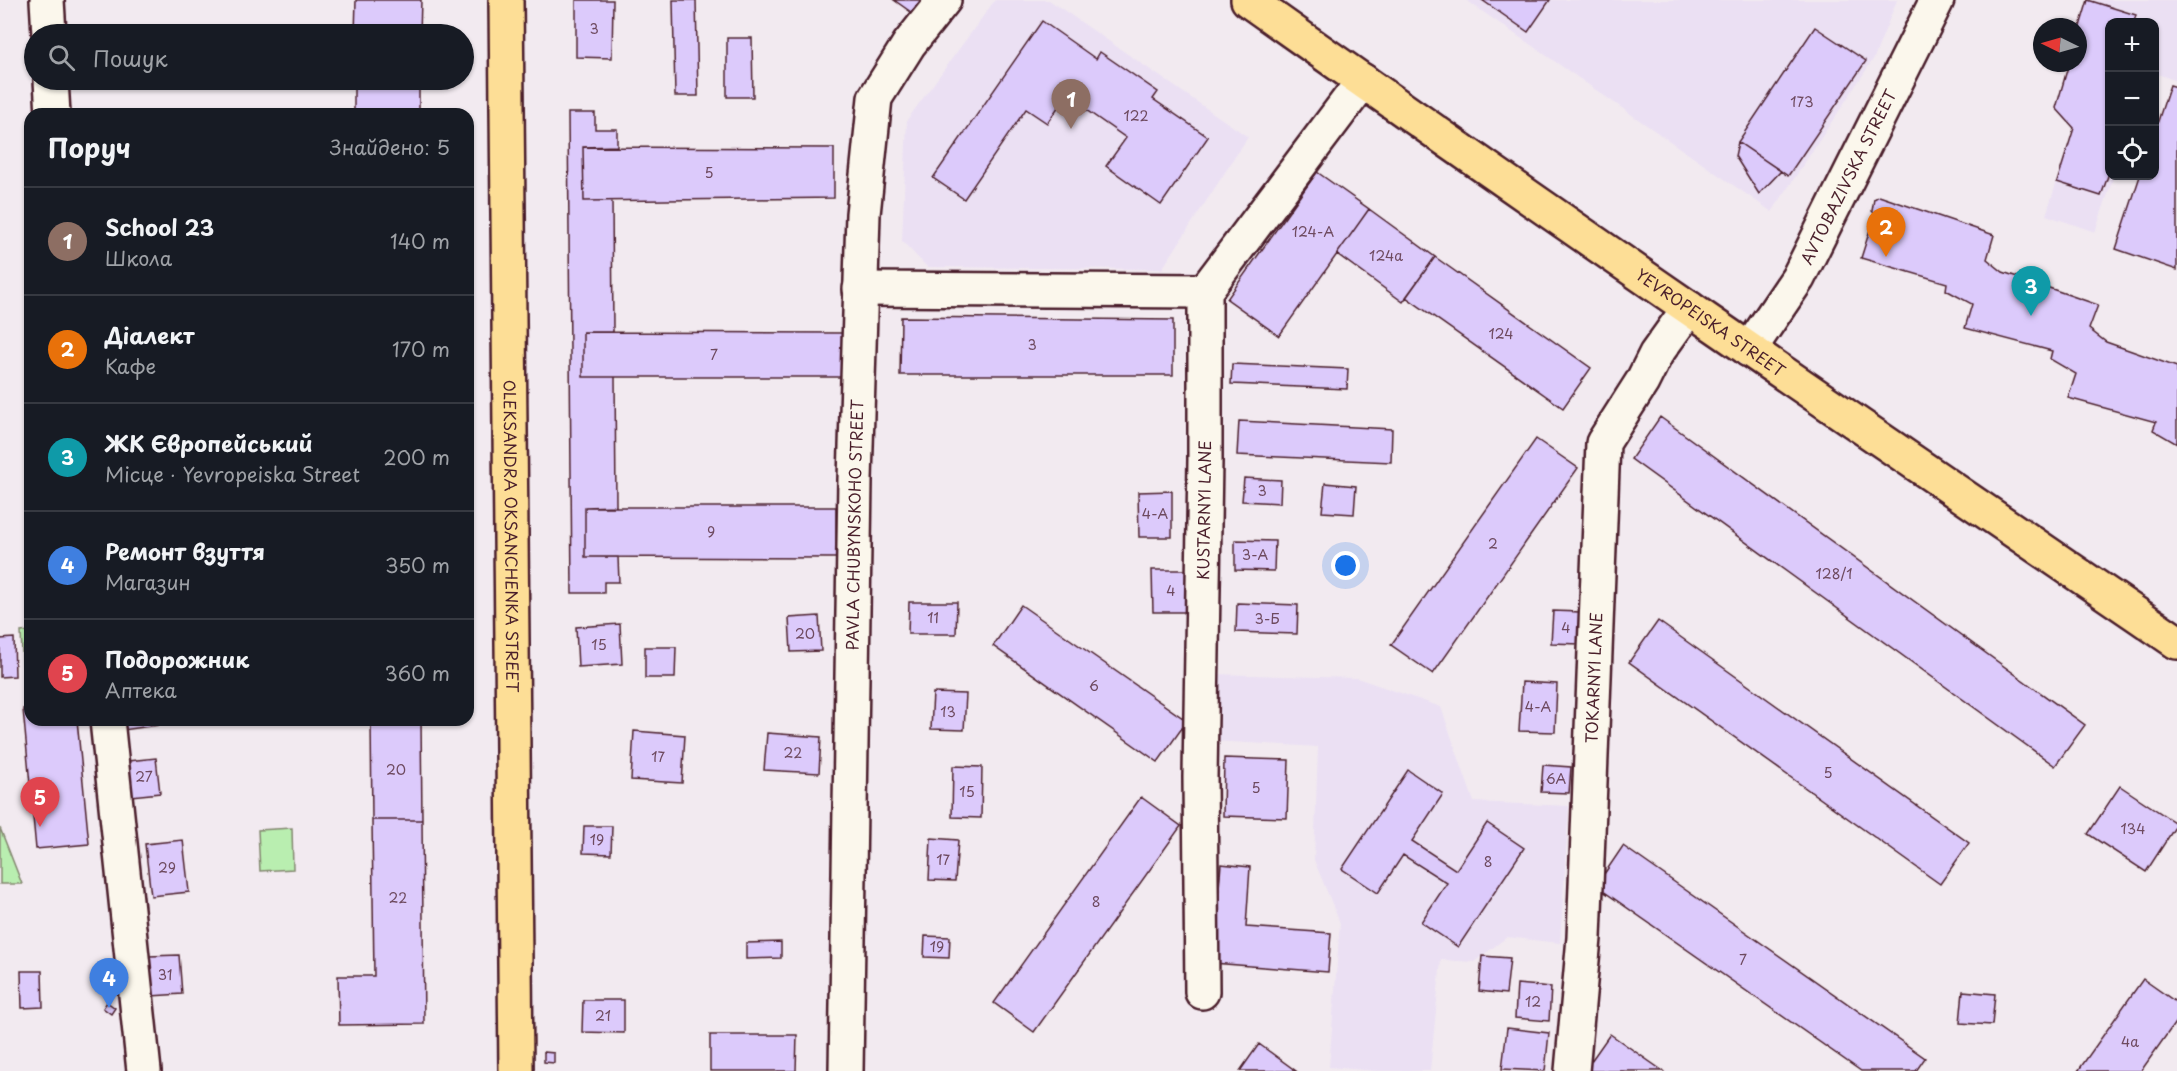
<!DOCTYPE html>
<html lang="uk">
<head>
<meta charset="utf-8">
<style>
  :root { --surface:#171b24; --page:#242831; --text:#f1f3f6; --muted:#9ea1a6; --line:#363941; --accent:#ea580c }
  body { margin:0; font-family:"Playpen Sans",sans-serif; background:var(--page); color:var(--text) }
  .controls { position:absolute; right:18px; top:18px; display:grid; overflow:hidden; border-radius:12px; box-shadow:0 2px 4px #0004 }
  .controls button { width:54px; height:54px; display:grid; place-items:center; padding:0; border:0; border-bottom:2px solid var(--line); background:var(--surface); color:var(--text); font:30px sans-serif }
  .compass { position:absolute; left:2033px; top:18px; width:54px; height:54px; border-radius:50%; background:var(--surface); box-shadow:0 2px 4px #0004; rotate:275deg }
  .you { position:absolute; left:1346px; top:566px; width:21px; height:21px; margin:-15px; border:4px solid #fff; border-radius:50%; background:#1a73e8; box-shadow:0 0 0 9px #1a73e833 }
  .badge { display:grid; place-items:center; width:39px; height:39px; border-radius:50%; background:var(--accent); color:#fff; font-size:20px; font-weight:700 }
  .pin { position:absolute; translate:-50% -50px; filter:drop-shadow(0 2px 3px #0008) }
  .pin::after { content:''; position:absolute; top:32px; width:21px; height:18px; background:inherit; clip-path:polygon(0 0,100% 0,50% 100%) }
  .list { margin:0; padding:0; list-style:none }
  h2 { display:flex; justify-content:space-between; align-items:center; height:78px; margin:0; padding:0 24px; font-size:26px }
  h2 small { font-size:20px; font-weight:400; color:var(--muted) }
  .list li { display:grid; grid-template-columns:39px 1fr auto; gap:18px; align-items:center; box-sizing:border-box; height:108px; padding:0 24px; border-top:2px solid var(--line) }
  .list b { display:block; font-size:22px; white-space:nowrap }
  .list p { margin:0; font-size:20px; white-space:nowrap; color:var(--muted) }
  .list em { font-size:20px; font-style:normal; color:var(--muted) }
  .icon { flex:none; width:33px; height:33px; fill:none; stroke:currentColor; stroke-width:2; stroke-linecap:round; stroke-linejoin:round }
  .map { position:relative; flex:none; width:2177px; height:1071px; overflow:hidden }
  .search { position:absolute; background:var(--surface); box-shadow:0 2px 4px #0004; left:24px; top:24px; width:450px; height:66px; display:flex; align-items:center; gap:15px; box-sizing:border-box; padding:0 21px; border-radius:33px; color:var(--muted); font-size:22px }
  .panel { position:absolute; background:var(--surface); box-shadow:0 2px 4px #0004; left:24px; top:108px; width:450px; height:618px; border-radius:18px }
  .map>svg:first-child { display:block }
  .built { fill:#ebe0f3 }
  .green { fill:#b9eeb0; stroke:#82866e; stroke-width:1.5 }
  .building { fill:#dccafb; stroke:#4a1f2b; stroke-width:1.5 }
  .lines { fill:none; stroke-linecap:round; stroke-linejoin:round }
  .minor-casing { stroke:#4a1f2b; stroke-width:38 }
  .major-casing { stroke:#4a1f2b; stroke-width:38 }
  .minor { stroke:#fbf7ec; stroke-width:33 }
  .major { stroke:#fdde96; stroke-width:33 }
  .labels { text-anchor:middle; stroke-width:4.5; stroke-linejoin:round; paint-order:stroke }
  .number-label { font-size:14px; fill:#6e4a5f }
  .street-label { font-size:16px; fill:#4a1f2b; stroke:#fbf7ec }
</style>
</head>
<body>
<div class="map">
<svg width="2177" height="1071" viewBox="0 0 2177 1071">
  <rect width="100%" height="100%" fill="#f2eaf0"/>
  <filter id="ink" filterUnits="userSpaceOnUse"><feTurbulence type="fractalNoise" baseFrequency=".0167" numOctaves="2"/><feDisplacementMap in="SourceGraphic" scale="12" xChannelSelector="R" yChannelSelector="G"/><feConvolveMatrix kernelMatrix="1 2 1 2 8 2 1 2 1" color-interpolation-filters="sRGB"/></filter>
  <g filter="url(#ink)">
    <path class="built" d="M 995,0 L 1049,0 L 1248,137 L 1162,269 L 927,267 L 902,241 L 907,120 Z
      M 1466,0 L 1897,0 L 1874,58 L 1772,212 Z
      M 2088,0 L 2177,0 L 2177,81 L 2155,73 L 2154,22 L 2110,22 L 2110,176 L 2114,176 L 2095,232 L 2046,215 L 2074,128 L 2056,108 L 2069,63 L 2078,63 L 2078,33 Z
      M 1213,674 L 1357,678 L 1441,707 L 1474,802 L 1569,806 L 1560,943 L 1507,937 L 1474,962 L 1441,960 L 1430,1071 L 1377,1071 L 1329,1067 L 1340,923 L 1314,860 L 1318,747 L 1213,741 Z"/>
    <path class="green" d="M 30,631 L 30,673 L 23,673 L 21,632 Z
      M 0,828 L 22,884 L 0,884 Z
      M 292,828 L 293,869 L 260,871 L 258,830 Z"/>
    <path class="building" d="M 356,0 L 421,0 L 420,34 L 355,34 Z
      M 576,0 L 613,0 L 612,58 L 576,57 Z
      M 673,0 L 696,0 L 698,96 L 675,96 Z
      M 894,0 L 930,0 L 918,17 Z
      M 1482,0 L 1550,0 L 1528,32 Z
      M 2088,0 L 2136,15 L 2134,22 L 2110,22 L 2110,170 L 2101,196 L 2057,182 L 2074,128 L 2056,108 L 2069,63 L 2078,63 L 2078,33 Z
      M 1042,21 L 1096,59 L 1100,52 L 1158,92 L 1153,99 L 1208,137 L 1161,205 L 1106,166 L 1126,138 L 1066,96 L 1047,123 L 1026,109 L 964,199 L 933,178 Z
      M 1815,27 L 1866,61 L 1788,176 L 1738,142 Z
      M 727,38 L 752,38 L 753,97 L 727,97 Z
      M 354,80 L 419,80 L 419,114 L 354,114 Z
      M 2170,85 L 2177,87 L 2177,270 L 2116,249 L 2140,176 L 2154,176 L 2154,133 Z
      M 568,113 L 595,113 L 595,129 L 617,129 L 617,146 L 583,147 L 584,201 L 612,201 L 613,332 L 583,332 L 583,377 L 615,377 L 616,506 L 585,507 L 585,557 L 618,557 L 619,582 L 604,582 L 604,593 L 572,593 Z
      M 1738,142 L 1781,171 L 1759,194 L 1735,156 Z
      M 583,147 L 834,148 L 834,198 L 584,201 Z
      M 1317,172 L 1369,209 L 1279,336 L 1227,299 Z
      M 1879,196 L 1994,235 L 1987,259 L 2003,272 L 2098,305 L 2089,329 L 2106,342 L 2177,367 L 2177,444 L 2153,430 L 2156,422 L 2068,398 L 2076,374 L 2050,359 L 2052,351 L 1965,328 L 1972,304 L 1946,290 L 1947,283 L 1861,258 L 1875,214 L 1872,211 L 1874,199 Z
      M 1369,209 L 1435,257 L 1403,302 L 1337,254 Z
      M 1435,257 L 1591,368 L 1563,408 L 1406,297 Z
      M 901,317 L 1173,320 L 1173,375 L 900,375 Z
      M 583,332 L 845,333 L 845,377 L 583,377 Z
      M 1232,364 L 1348,369 L 1347,389 L 1231,384 Z
      M 1660,417 L 2085,725 L 2055,766 L 1631,459 Z
      M 1239,421 L 1392,429 L 1391,462 L 1237,455 Z
      M 1536,439 L 1578,468 L 1433,674 L 1391,645 Z
      M 1244,478 L 1281,480 L 1280,503 L 1242,501 Z
      M 1325,483 L 1356,486 L 1354,514 L 1322,512 Z
      M 1172,491 L 1172,537 L 1139,537 L 1138,492 Z
      M 585,507 L 836,507 L 836,558 L 585,557 Z
      M 1235,540 L 1275,541 L 1274,571 L 1235,570 Z
      M 1152,570 L 1188,570 L 1188,612 L 1153,612 Z
      M 909,602 L 957,602 L 956,634 L 908,634 Z
      M 1237,603 L 1298,605 L 1297,634 L 1236,632 Z
      M 1021,605 L 1187,721 L 1158,762 L 993,646 Z
      M 1553,611 L 1581,612 L 1580,644 L 1551,643 Z
      M 819,616 L 821,651 L 791,652 L 789,618 Z
      M 1658,621 L 1969,843 L 1940,884 L 1629,662 Z
      M 620,624 L 622,664 L 578,667 L 576,627 Z
      M 14,638 L 15,676 L 0,677 L 0,639 Z
      M 645,647 L 676,647 L 675,678 L 645,678 Z
      M 1522,682 L 1557,684 L 1555,732 L 1519,731 Z
      M 933,693 L 966,694 L 964,730 L 931,729 Z
      M 30,708 L 30,720 L 77,720 L 89,844 L 36,849 L 23,709 Z
      M 122,720 L 157,720 L 158,725 L 123,730 Z
      M 371,720 L 421,720 L 422,820 L 372,820 Z
      M 634,731 L 685,735 L 682,783 L 631,780 Z
      M 767,733 L 821,737 L 819,773 L 764,770 Z
      M 156,758 L 160,793 L 131,796 L 128,761 Z
      M 1224,758 L 1289,760 L 1287,818 L 1223,816 Z
      M 1543,765 L 1571,767 L 1569,793 L 1541,792 Z
      M 953,766 L 982,767 L 981,818 L 952,817 Z
      M 1408,770 L 1443,794 L 1412,841 L 1456,870 L 1487,823 L 1524,848 L 1458,947 L 1421,922 L 1447,883 L 1403,855 L 1378,893 L 1342,869 Z
      M 2120,786 L 2177,824 L 2146,872 L 2088,834 Z
      M 1141,797 L 1181,826 L 1034,1032 L 994,1003 Z
      M 372,820 L 422,820 L 424,1024 L 339,1025 L 338,976 L 374,976 Z
      M 584,826 L 612,826 L 611,854 L 583,853 Z
      M 931,838 L 958,840 L 955,881 L 929,880 Z
      M 183,840 L 189,892 L 151,896 L 145,844 Z
      M 1623,846 L 1925,1058 L 1916,1071 L 1861,1071 L 1596,886 Z
      M 1221,864 L 1250,867 L 1246,927 L 1331,933 L 1328,972 L 1213,963 Z
      M 925,936 L 950,937 L 949,958 L 924,957 Z
      M 781,942 L 781,958 L 746,959 L 746,943 Z
      M 179,955 L 182,994 L 151,996 L 149,956 Z
      M 1482,956 L 1510,958 L 1506,994 L 1479,991 Z
      M 21,971 L 42,971 L 43,1007 L 22,1008 Z
      M 2143,979 L 2177,1003 L 2177,1020 L 2141,1071 L 2078,1071 Z
      M 1517,984 L 1551,987 L 1549,1021 L 1515,1018 Z
      M 1963,991 L 1995,994 L 1992,1025 L 1960,1023 Z
      M 583,1000 L 624,1000 L 624,1033 L 582,1032 Z
      M 107,1002 L 115,1008 L 111,1014 L 103,1008 Z
      M 1507,1028 L 1549,1033 L 1545,1071 L 1502,1069 Z
      M 1610,1034 L 1663,1071 L 1584,1071 Z
      M 710,1035 L 797,1035 L 796,1071 L 710,1071 Z
      M 1259,1044 L 1296,1071 L 1240,1071 Z
      M 544,1052 L 554,1053 L 554,1063 L 544,1062 Z"/>
    <g class="lines">
      <g class="minor-casing">
        <g id="minor">
          <path d="M 47,0 L 49,34"/>
          <path d="M 51,80 L 53,114"/>
          <path d="M 860,289 L 1205,291"/>
          <path id="s1" d="M 1749,350 L 1798,278 L 1937,0"/>
          <path d="M 107,720 L 144,1071"/>
          <path id="s2" d="M 1202,992 L 1200,777 L 1205,460 L 1205,291 L 1363,81"/>
          <path id="s3" d="M 846,1071 L 855,480 L 863,214 L 875,98 L 909,44 L 944,0"/>
          <path id="s4" d="M 1572,1071 L 1584,938 L 1603,443 L 1642,382 L 1656,354 L 1689,308"/>
        </g>
      </g>
      <g class="major-casing">
        <g id="major">
          <path id="s5" d="M 506,0 L 516,1071"/>
          <path id="s6" d="M 1248,0 C 1555,218 1866,430 2177,642"/>
        </g>
      </g>
      <use href="#minor" class="minor"/>
      <use href="#major" class="major"/>
    </g>
  </g>
  <g class="labels">
    <g class="number-label">
      <text x="594" y="34">3</text>
      <text x="1802" y="107">173</text>
      <text x="1136" y="121">122</text>
      <text x="709" y="178">5</text>
      <text x="1313" y="237">124-А</text>
      <text x="1386" y="261">124а</text>
      <text x="1501" y="339">124</text>
      <text x="1032" y="350">3</text>
      <text x="714" y="360">7</text>
      <text x="1262" y="496">3</text>
      <text x="1155" y="519">4-А</text>
      <text x="711" y="537">9</text>
      <text x="1493" y="549">2</text>
      <text x="1255" y="560">3-А</text>
      <text x="1834" y="579">128/1</text>
      <text x="1171" y="596">4</text>
      <text x="933" y="623">11</text>
      <text x="1267" y="624">3-Б</text>
      <text x="1566" y="633">4</text>
      <text x="805" y="639">20</text>
      <text x="599" y="650">15</text>
      <text x="1094" y="691">6</text>
      <text x="1538" y="712">4-А</text>
      <text x="948" y="717">13</text>
      <text x="793" y="758">22</text>
      <text x="658" y="762">17</text>
      <text x="396" y="775">20</text>
      <text x="1828" y="778">5</text>
      <text x="144" y="782">27</text>
      <text x="1556" y="784">6А</text>
      <text x="1256" y="793">5</text>
      <text x="967" y="797">15</text>
      <text x="2133" y="834">134</text>
      <text x="597" y="845">19</text>
      <text x="943" y="865">17</text>
      <text x="1488" y="867">8</text>
      <text x="167" y="873">29</text>
      <text x="398" y="903">22</text>
      <text x="1096" y="907">8</text>
      <text x="937" y="952">19</text>
      <text x="1743" y="965">7</text>
      <text x="165" y="980">31</text>
      <text x="1533" y="1007">12</text>
      <text x="603" y="1021">21</text>
      <text x="2130" y="1047">4а</text>
    </g>
    <g class="street-label">
      <text dy="6" stroke="none"><textPath href="#s1" startOffset="200">AVTOBAZIVSKA STREET</textPath></text>
      <text dy="6" stroke="none"><textPath href="#s6" startOffset="564">YEVROPEISKA STREET</textPath></text>
      <text dy="6" stroke="none"><textPath href="#s2" startOffset="482">KUSTARNYI LANE</textPath></text>
      <text dy="6" stroke="none"><textPath href="#s3" startOffset="546">PAVLA CHUBYNSKOHO STREET</textPath></text>
      <text dy="6" stroke="none"><textPath href="#s5" startOffset="536">OLEKSANDRA OKSANCHENKA STREET</textPath></text>
      <text dy="6" stroke="none"><textPath href="#s4" startOffset="394">TOKARNYI LANE</textPath></text>
    </g>
  </g>
</svg>
<div class="controls">
<button>+</button>
<button>−</button>
<button><svg class="icon" aria-label="locate" viewBox="0 0 24 24"><circle cx="12" cy="12" r="6"/><path d="M12 2v4M12 18v4M2 12h4M18 12h4"/></svg></button>
</div>
<svg class="compass" viewBox="-18 -18 36 36"><path d="M0-13l5 13h-10z" fill="#e53935"/><path d="M0 13l5-13h-10z" fill="#9ea1a6"/></svg>
<div class="you"></div>
<div class="pin badge" style="left:1071px;top:129px;background:#8d6e63">1</div>
<div class="pin badge" style="left:1886px;top:257px;background:#e8710a">2</div>
<div class="pin badge" style="left:2031px;top:316px;background:#0f9aa8">3</div>
<div class="pin badge" style="left:109px;top:1008px;background:#3f7fe0">4</div>
<div class="pin badge" style="left:40px;top:827px;background:#e0444e">5</div>
<div class="search"><svg class="icon" aria-label="search" viewBox="0 0 24 24"><circle cx="10" cy="10" r="6"/><path d="M15 15l6 6"/></svg>Пошук</div>
<section class="panel">
<h2>Поруч<small>Знайдено: 5</small></h2>
<ul class="list">
<li><span class="badge" style="background:#8d6e63">1</span><div><b>School 23</b><p>Школа</p></div><em>140 m</em></li>
<li><span class="badge" style="background:#e8710a">2</span><div><b>Діалект</b><p>Кафе</p></div><em>170 m</em></li>
<li><span class="badge" style="background:#0f9aa8">3</span><div><b>ЖК Європейський</b><p>Місце · Yevropeiska Street</p></div><em>200 m</em></li>
<li><span class="badge" style="background:#3f7fe0">4</span><div><b>Ремонт взуття</b><p>Магазин</p></div><em>350 m</em></li>
<li><span class="badge" style="background:#e0444e">5</span><div><b>Подорожник</b><p>Аптека</p></div><em>360 m</em></li>
</ul>
</section>
</div>
</body>
</html>
